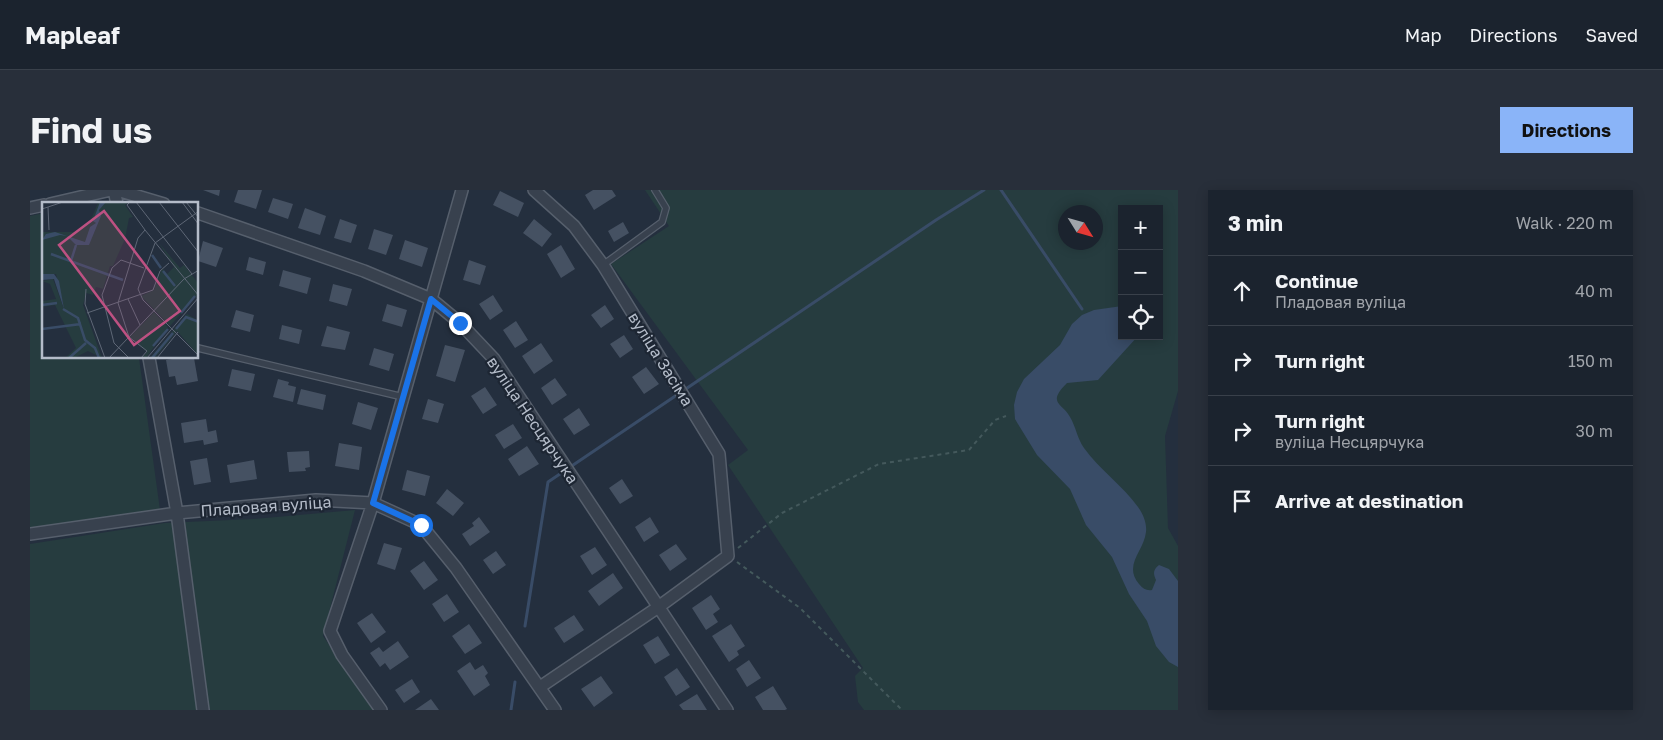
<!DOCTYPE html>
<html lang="en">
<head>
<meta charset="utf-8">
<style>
  :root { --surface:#1b232e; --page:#282f3a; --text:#f1f3f6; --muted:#a0a4aa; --line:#39404a; --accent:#8ab4f8 }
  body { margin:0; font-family:"Golos Text",sans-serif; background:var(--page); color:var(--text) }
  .controls { position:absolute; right:15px; top:15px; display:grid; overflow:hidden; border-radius:0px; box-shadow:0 2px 12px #0003 }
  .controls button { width:45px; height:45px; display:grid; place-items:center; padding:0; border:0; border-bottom:1px solid var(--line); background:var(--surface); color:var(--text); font:25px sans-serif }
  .compass { position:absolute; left:1028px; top:15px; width:45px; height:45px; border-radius:50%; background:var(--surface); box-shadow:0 2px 12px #0003; rotate:127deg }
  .stop { position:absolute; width:15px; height:15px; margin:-11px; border:4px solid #1a73e8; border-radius:50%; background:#fff }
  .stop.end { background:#1a73e8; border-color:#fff; box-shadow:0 1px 5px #0008 }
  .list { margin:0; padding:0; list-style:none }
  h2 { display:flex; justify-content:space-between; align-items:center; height:65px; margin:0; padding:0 20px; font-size:21px }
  h2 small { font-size:16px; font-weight:400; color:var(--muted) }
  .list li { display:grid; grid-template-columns:32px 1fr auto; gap:15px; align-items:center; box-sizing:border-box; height:70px; padding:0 20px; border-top:1px solid var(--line) }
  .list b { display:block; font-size:19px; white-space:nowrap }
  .list p { margin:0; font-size:16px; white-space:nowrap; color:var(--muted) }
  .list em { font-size:16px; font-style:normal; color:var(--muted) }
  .icon { flex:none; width:28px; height:28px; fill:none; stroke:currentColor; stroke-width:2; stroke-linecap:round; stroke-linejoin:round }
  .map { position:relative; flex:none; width:1148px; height:520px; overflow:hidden; border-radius:0px }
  header { display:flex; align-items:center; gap:30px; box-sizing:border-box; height:70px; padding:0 25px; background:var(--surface); border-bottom:1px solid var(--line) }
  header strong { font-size:24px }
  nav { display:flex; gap:28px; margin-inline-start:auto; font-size:18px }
  .intro { display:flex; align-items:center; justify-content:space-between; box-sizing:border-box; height:120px; padding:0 30px }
  h1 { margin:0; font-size:35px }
  .button { padding:12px 22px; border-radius:0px; background:var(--accent); color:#111; font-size:18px; font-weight:700 }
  main { display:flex; gap:30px; padding:0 30px }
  aside { flex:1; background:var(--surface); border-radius:0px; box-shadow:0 2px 12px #0003 }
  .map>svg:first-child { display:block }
  .green { fill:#263c3f; fill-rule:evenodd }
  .water { fill:#394c67 }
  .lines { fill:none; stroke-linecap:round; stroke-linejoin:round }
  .stream { stroke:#394c67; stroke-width:3 }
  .building { fill:#455162 }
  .lane-casing { stroke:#565f6c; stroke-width:8 }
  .street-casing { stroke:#565f6c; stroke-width:14 }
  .path { stroke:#44595c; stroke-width:2; stroke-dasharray:4 4; stroke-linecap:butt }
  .lane { stroke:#38414e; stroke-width:5.5 }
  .street { stroke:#38414e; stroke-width:11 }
  .route { stroke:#1a73e8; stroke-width:6 }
  .labels { text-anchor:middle; stroke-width:4.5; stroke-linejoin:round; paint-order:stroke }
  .street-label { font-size:16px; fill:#b4bcc9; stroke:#1d2633 }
  .inset-river { fill:none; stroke:#394c67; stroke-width:2.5 }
  .inset-road { fill:none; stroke:#5e6776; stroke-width:1 }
  .view { fill:#bd5182; fill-opacity:0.15; stroke:#bd5182; stroke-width:2.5 }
  .inset-edge { fill:none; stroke:#b4bcc9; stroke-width:2.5 }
</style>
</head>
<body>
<header>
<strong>Mapleaf</strong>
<nav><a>Map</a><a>Directions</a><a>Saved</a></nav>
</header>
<div class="intro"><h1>Find us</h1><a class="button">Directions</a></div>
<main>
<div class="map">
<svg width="1148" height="520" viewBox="0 0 1148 520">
  <rect width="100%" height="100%" fill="#242f3e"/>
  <path class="green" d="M 615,0 L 1148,0 L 1148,201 L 1135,246 L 1138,338 L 1148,356 L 1148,520 L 834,520 L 828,512 L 825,486 L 833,478 L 698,275 L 718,260 L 581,74 L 639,36 ZM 1092,19 L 1129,19 L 1129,146 L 1092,146 ZM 1036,22 L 1066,22 L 1066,52 L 1036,52 Z
    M 14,23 L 14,168 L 109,168 L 130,320 L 0,338 L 0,26 Z
    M 325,320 L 293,446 L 343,520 L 0,520 L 0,354 L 135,333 L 223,329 Z"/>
  <path class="water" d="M 1092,116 L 1092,146 L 1108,146 L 1068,190 L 1037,193 C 1016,214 1033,213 1040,227 C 1046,237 1047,248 1054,258 C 1070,280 1092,295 1108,317 C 1113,324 1117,333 1116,342 C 1114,361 1093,375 1109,394 C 1113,399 1117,401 1122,400 L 1126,390 C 1123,383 1123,380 1129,375 L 1139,379 L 1148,391 L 1148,477 L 1139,472 L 1126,456 L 1117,431 L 1099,404 L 1082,367 L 1056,335 L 1040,299 L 1007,265 L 985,229 L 984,215 L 987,202 L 994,189 L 1030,155 L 1042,134 L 1052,125 L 1064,120 Z"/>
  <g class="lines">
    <path class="stream" d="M 971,0 L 1052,119
      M 495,436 L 518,292 L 906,30 L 954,0
      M 481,520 L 485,492"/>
  </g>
  <path class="building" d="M 173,0 L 190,0 L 189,6 Z
    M 208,0 L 232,0 L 226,19 L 204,12 Z
    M 563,0 L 582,0 L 586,6 L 564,20 L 555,5 Z
    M 470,1 L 494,13 L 488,27 L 463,15 Z
    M 243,8 L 263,14 L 258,29 L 238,22 Z
    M 275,18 L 296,26 L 290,45 L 268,38 Z
    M 310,29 L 327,35 L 321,53 L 304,48 Z
    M 504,29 L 522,44 L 512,57 L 493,43 Z
    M 593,32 L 599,43 L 584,52 L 578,41 Z
    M 344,39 L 363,45 L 356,65 L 338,59 Z
    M 375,50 L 398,58 L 392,77 L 369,69 Z
    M 173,51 L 193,58 L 186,77 L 168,71 Z
    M 531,55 L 545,79 L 531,88 L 517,64 Z
    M 219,67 L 236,72 L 233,85 L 216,80 Z
    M 439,70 L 456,76 L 450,95 L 433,90 Z
    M 253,80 L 281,88 L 277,104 L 249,96 Z
    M 303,94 L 322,99 L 317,116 L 299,111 Z
    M 463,105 L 473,121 L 460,130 L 449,114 Z
    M 357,114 L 377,120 L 372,137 L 352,131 Z
    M 575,115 L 584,129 L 571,138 L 561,125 Z
    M 206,120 L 224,125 L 220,142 L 201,137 Z
    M 486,131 L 498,150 L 485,158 L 473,140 Z
    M 252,135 L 272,140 L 269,154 L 249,149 Z
    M 297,136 L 320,142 L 315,160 L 291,156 Z
    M 594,145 L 603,159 L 590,168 L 580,154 Z
    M 511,153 L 523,171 L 504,184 L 492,166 Z
    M 415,155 L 435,160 L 425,192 L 406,186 Z
    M 344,158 L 364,164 L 359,181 L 339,175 Z
    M 149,168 L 164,168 L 168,191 L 147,195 L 145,186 L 139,187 L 136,170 Z
    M 616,177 L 629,194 L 614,204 L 602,187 Z
    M 202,179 L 225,184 L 221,201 L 198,196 Z
    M 525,188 L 537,205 L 522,215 L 511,198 Z
    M 248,189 L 259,192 L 258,195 L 266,197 L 263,212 L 243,207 Z
    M 455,197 L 467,215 L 453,224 L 441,206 Z
    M 271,199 L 296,205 L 293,220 L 267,214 Z
    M 398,209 L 414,214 L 408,233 L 392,229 Z
    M 328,212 L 348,218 L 341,240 L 322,234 Z
    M 549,218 L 560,235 L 544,245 L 533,229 Z
    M 176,229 L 178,242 L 186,240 L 188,252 L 174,255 L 173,250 L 154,253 L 151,233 Z
    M 483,234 L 492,248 L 474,259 L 465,245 Z
    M 309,253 L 332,257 L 329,280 L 305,276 Z
    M 497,256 L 509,274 L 489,286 L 478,269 Z
    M 279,261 L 280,277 L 275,278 L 276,281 L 259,282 L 257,262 Z
    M 177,268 L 181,292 L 164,295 L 160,271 Z
    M 224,270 L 227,289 L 200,293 L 197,275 Z
    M 377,280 L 400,286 L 395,306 L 372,300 Z
    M 592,289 L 603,306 L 590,314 L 579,298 Z
    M 417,299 L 434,313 L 423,326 L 406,313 Z
    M 449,327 L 460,342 L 440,356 L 432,344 L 444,336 L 442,333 Z
    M 620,327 L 629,342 L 614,352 L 605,337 Z
    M 354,353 L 372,358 L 365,380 L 347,374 Z
    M 646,354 L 657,369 L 640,381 L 629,365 Z
    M 565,357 L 577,375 L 562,385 L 550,366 Z
    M 466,361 L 476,375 L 463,384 L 453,370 Z
    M 394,371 L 408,390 L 394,400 L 380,381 Z
    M 583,383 L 593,398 L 569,416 L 558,401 Z
    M 417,404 L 429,422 L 414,432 L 402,414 Z
    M 681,405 L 690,419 L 683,424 L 688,432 L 676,440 L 662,418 Z
    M 342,423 L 356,442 L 341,453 L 327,433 Z
    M 544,425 L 554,440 L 534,453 L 524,438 Z
    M 439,434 L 452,453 L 435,464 L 422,446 Z
    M 701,434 L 715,456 L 707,461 L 709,465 L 699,472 L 682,446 Z
    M 628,446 L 640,465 L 625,474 L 613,455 Z
    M 368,451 L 379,467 L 360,480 L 355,473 L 350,477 L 340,463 L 349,457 L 353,462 Z
    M 719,470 L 731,488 L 717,497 L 706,479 Z
    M 440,472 L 445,480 L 453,475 L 458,483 L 455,486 L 460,495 L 444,506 L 427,481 Z
    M 647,478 L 660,497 L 646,506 L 634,487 Z
    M 571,486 L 583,503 L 564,517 L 551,499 Z
    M 382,489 L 390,502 L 374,513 L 365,500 Z
    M 743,496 L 757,519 L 755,520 L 733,520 L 725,507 Z
    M 667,504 L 677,520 L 653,520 L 649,515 Z
    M 401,509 L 409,520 L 385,520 Z"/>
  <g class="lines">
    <g class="lane-casing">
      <path id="lane" d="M 573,75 L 632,32 L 636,18 L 625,0
        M 168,158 L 373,207"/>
    </g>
    <g class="street-casing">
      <path id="street" d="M 84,0 L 87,14
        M 87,0 L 134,14
        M 504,0 L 544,36 L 573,75 L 689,264 L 698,366 L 627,418 L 510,497
        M 20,14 L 81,0
        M 0,18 L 14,15
        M 168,23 L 334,81 L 401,109 L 430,133 L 464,169 L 697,520
        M 119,168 L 147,323 L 173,520
        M 0,344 L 147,323 L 286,310 L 343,313 L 391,335 L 426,378 L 525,520
        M 351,520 L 312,465 L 300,441 L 343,313 L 432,0"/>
    </g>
    <path class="path" d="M 708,358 L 752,323 L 849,274 L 939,260 L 965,230 L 976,226
      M 707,372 L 770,418 L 872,520"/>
    <use href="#lane" class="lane"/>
    <use href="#street" class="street"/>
  </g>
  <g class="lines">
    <path class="route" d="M 391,335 L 343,313 L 401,109 L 430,133"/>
  </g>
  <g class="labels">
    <g class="street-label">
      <text transform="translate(631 169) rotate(58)" y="6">вуліца Засіма</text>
      <text transform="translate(503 230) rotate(56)" y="6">вуліца Несцярчука</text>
      <text transform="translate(236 316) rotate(-4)" y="6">Пладовая вуліца</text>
    </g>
  </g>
  <g transform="translate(12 12)">
    <rect width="156" height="156" fill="#242f3e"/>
    <path d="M 87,0 L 83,3 L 91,15 L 87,16 L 83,37 L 71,64 L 68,64 L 61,87 L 54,85 L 51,93 L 44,91 L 41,103 L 60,156 L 46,149 L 32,156 L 23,156 L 34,146 L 13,103 L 0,105 L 0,99 L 14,97 L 8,82 L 0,79 L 11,77 L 22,107 L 14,72 L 0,73 L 0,30 L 33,30 L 47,22 L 56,1 ZM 117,41 L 138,66 L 142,63 L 156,81 L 156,92 L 128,124 L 99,94 L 112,88 L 119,69 L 121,67 L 125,72 L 132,65 ZM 112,110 L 126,125 L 104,156 L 100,156 L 105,150 L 88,135 ZM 145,112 L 157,119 L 156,153 L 135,129 L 113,156 L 108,156 Z" fill="#263c3f"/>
    <path d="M 58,0 L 64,0 L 57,8 L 59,14 L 47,43 L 34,43 L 25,34 L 18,33 L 0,38 L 4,32 L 13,30 L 43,40 L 48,25 L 54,21 L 51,19 ZM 12,72 L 17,79 L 22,107 L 12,77 L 0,78 L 1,72 Z" fill="#394c67"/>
    <path class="inset-river" d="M 9,52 L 81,78M 110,53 L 119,66M 29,59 L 34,43M 121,69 L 133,84M 0,103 L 15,101M 21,107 L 36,116 L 43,138 L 53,146 L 57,156M 139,111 L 153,94M 0,127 L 39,122M 134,127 L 144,115 L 157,120M 111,144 L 126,127M 27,156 L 44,141M 110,156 L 131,131"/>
    <path class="inset-road" d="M 88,0 L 85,3 L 103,28 L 157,94M 94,0 L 150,72M 117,0 L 157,51M 140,0 L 157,23M 144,0 L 157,16M 6,5 L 7,28M 0,7 L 21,0M 157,9 L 113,41 L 96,87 L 101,98 L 157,154M 44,87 L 43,102 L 63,156M 86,97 L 98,123M 45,111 L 111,88 L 118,69 L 127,61M 67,156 L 142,77 L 157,68M 87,156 L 72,141 L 60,93 L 70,66 L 79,58 L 102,66M 99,156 L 105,149 L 87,135 L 76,101 L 96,36 L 103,28M 105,156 L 157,95M 115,156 L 136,130"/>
    <path class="view" d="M 62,9 L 138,109 L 92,143 L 17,43 Z"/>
    <rect width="156" height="156" class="inset-edge"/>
  </g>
</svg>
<div class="controls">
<button>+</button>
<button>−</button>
<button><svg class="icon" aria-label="locate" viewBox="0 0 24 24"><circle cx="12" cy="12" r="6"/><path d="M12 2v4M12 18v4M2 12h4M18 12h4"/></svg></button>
</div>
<svg class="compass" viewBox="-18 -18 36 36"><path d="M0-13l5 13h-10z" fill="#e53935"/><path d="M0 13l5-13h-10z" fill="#a0a4aa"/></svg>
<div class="stop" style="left:391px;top:335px"></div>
<div class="stop end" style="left:430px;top:133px"></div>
</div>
<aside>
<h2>3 min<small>Walk · 220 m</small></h2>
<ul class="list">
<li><svg class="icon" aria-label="ahead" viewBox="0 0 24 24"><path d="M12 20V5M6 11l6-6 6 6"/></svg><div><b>Continue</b><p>Пладовая вуліца</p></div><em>40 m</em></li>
<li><svg class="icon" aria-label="right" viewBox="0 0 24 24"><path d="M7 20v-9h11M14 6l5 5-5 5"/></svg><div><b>Turn right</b></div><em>150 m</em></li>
<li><svg class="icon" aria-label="right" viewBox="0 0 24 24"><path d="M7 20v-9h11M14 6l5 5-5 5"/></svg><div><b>Turn right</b><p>вуліца Несцярчука</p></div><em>30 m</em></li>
<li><svg class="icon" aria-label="arrive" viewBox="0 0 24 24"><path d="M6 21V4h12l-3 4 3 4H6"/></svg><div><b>Arrive at destination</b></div></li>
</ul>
</aside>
</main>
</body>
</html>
